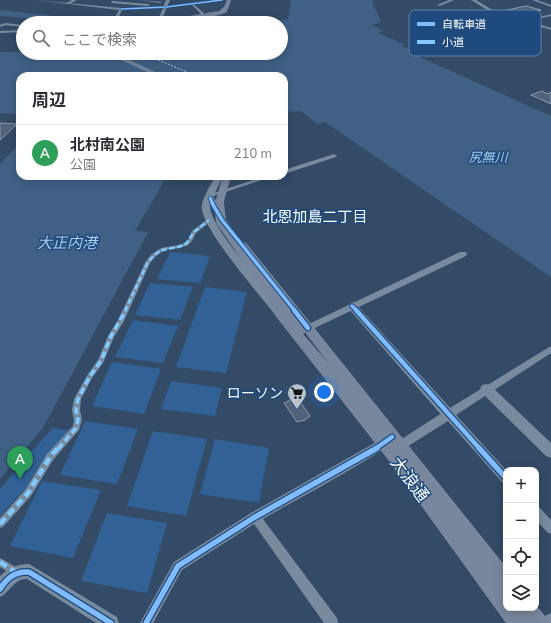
<!DOCTYPE html>
<html lang="ja">
<head>
<meta charset="utf-8">
<style>
  :root { --surface:#fff; --page:#f7f7f7; --text:#2b2b33; --muted:#7c7c81; --line:#e1e1e2; --accent:#7c3aed }
  body { margin:0; font-family:Mulish,"Noto Sans JP",sans-serif; background:var(--page); color:var(--text) }
  .controls { position:absolute; right:12px; bottom:12px; display:grid; overflow:hidden; border-radius:8px; box-shadow:0 2px 10px #0003 }
  .controls button { width:36px; height:36px; display:grid; place-items:center; padding:0; border:0; border-bottom:1px solid var(--line); background:var(--surface); color:var(--text); font:20px sans-serif }
  .you { position:absolute; left:324px; top:392px; width:14px; height:14px; margin:-10px; border:3px solid #fff; border-radius:50%; background:#1a73e8; box-shadow:0 0 0 6px #1a73e833 }
  .badge { display:grid; place-items:center; width:26px; height:26px; border-radius:50%; background:var(--accent); color:#fff; font-size:13px; font-weight:700 }
  .pin { position:absolute; translate:-50% -33px; filter:drop-shadow(0 1px 2px #0008) }
  .pin::after { content:''; position:absolute; top:21px; width:14px; height:12px; background:inherit; clip-path:polygon(0 0,100% 0,50% 100%) }
  .list { margin:0; padding:0; list-style:none }
  h2 { display:flex; justify-content:space-between; align-items:center; height:52px; margin:0; padding:0 16px; font-size:17px }
  h2 small { font-size:13px; font-weight:400; color:var(--muted) }
  .list li { display:grid; grid-template-columns:26px 1fr auto; gap:12px; align-items:center; box-sizing:border-box; height:56px; padding:0 16px; border-top:1px solid var(--line) }
  .list b { display:block; font-size:15px; white-space:nowrap }
  .list p { margin:0; font-size:13px; white-space:nowrap; color:var(--muted) }
  .list em { font-size:13px; font-style:normal; color:var(--muted) }
  .icon { flex:none; width:22px; height:22px; fill:none; stroke:currentColor; stroke-width:2; stroke-linecap:round; stroke-linejoin:round }
  .map { position:relative; flex:none; width:551px; height:623px; overflow:hidden }
  .search { position:absolute; background:var(--surface); box-shadow:0 2px 10px #0003; left:16px; top:16px; width:272px; height:44px; display:flex; align-items:center; gap:10px; box-sizing:border-box; padding:0 14px; border-radius:22px; color:var(--muted); font-size:15px }
  .panel { position:absolute; background:var(--surface); box-shadow:0 2px 10px #0003; left:16px; top:72px; width:272px; height:108px; border-radius:12px }
  .map>svg:first-child { display:block }
  .green { fill:#316195 }
  .water { fill:#406185 }
  .lines { fill:none; stroke-linecap:round; stroke-linejoin:round }
  .ferry { stroke:#abcdf0; stroke-width:1; stroke-dasharray:2 1.5; stroke-linecap:butt }
  .building { fill:#506379; stroke:#8c9bad }
  .pedestrian { fill:#788b9e; fill-rule:evenodd }
  .minor { fill:#788b9e; fill-rule:evenodd }
  .tertiary { fill:#788b9e; fill-rule:evenodd }
  .primary { fill:#78879d; fill-rule:evenodd }
  .primary-bridge-far2 { stroke:#78879d; stroke-width:5 }
  .primary-bridge-far1 { stroke:#78879d; stroke-width:8 }
  .primary-bridge { stroke:#78879d; stroke-width:10 }
  .quiet-far2 { stroke:#80caff; stroke-width:2.5; stroke-dasharray:5.5 2.5; stroke-linecap:butt }
  .quiet-far1 { stroke:#80caff; stroke-width:3.5; stroke-dasharray:7 3.5; stroke-linecap:butt }
  .quiet { stroke:#80caff; stroke-width:4.5; stroke-dasharray:8 4.5; stroke-linecap:butt }
  .cycleway-far4-casing { stroke:#1e4a7d; stroke-width:2.5 }
  .cycleway-far3-casing { stroke:#1e4a7d; stroke-width:4.5 }
  .cycleway-far2-casing { stroke:#1e4a7d; stroke-width:5.5 }
  .cycleway-far1-casing { stroke:#1e4a7d; stroke-width:7 }
  .cycleway-casing { stroke:#1e4a7d; stroke-width:8 }
  .cycleway-far4 { stroke:#80bcff; stroke-width:1.5 }
  .cycleway-far3 { stroke:#80bcff; stroke-width:3 }
  .cycleway-far2 { stroke:#80bcff; stroke-width:3.5 }
  .cycleway-far1 { stroke:#80bcff; stroke-width:4.5 }
  .cycleway { stroke:#80bcff; stroke-width:5.5 }
  .labels { text-anchor:middle; stroke-width:3; stroke-linejoin:round; paint-order:stroke }
  .far-water-label { font-size:13px; font-style:italic; fill:#abcdf0; stroke:#1e4a7d }
  .poi-label { font-size:14px; fill:#fff; stroke:#1e4a7d; text-anchor:end }
  .neighbourhood-label { font-size:15px; fill:#fff; stroke:#1e4a7d }
  .water-label { font-size:15px; font-style:italic; fill:#abcdf0; stroke:#1e4a7d }
  .near-street-label { font-size:17px; fill:#fff; stroke:#1e4a7d }
  .key { fill:#1e4a7d; stroke:#6280a4; stroke-width:1 }
  .key-label { font-size:11px; fill:#fff }
</style>
</head>
<body>
<div class="map">
<svg width="551" height="623" viewBox="0 0 551 623">
  <rect width="100%" height="100%" fill="#344b67"/>
  <path class="green" d="M 170,252 L 210,256 L 200,283 L 157,279 Z
    M 150,283 L 193,287 L 180,320 L 135,315 Z
    M 205,287 L 247,292 L 226,373 L 176,367 Z
    M 133,320 L 178,326 L 163,363 L 115,357 Z
    M 112,362 L 161,369 L 144,414 L 92,406 Z
    M 171,381 L 222,388 L 215,416 L 161,409 Z
    M 85,421 L 138,429 L 117,484 L 60,475 Z
    M 52,428 L 70,430 L 51,450 L 37,469 L 26,488 L 0,516 L 0,489 Z
    M 153,431 L 207,439 L 186,516 L 127,506 Z
    M 215,439 L 269,448 L 259,503 L 200,494 Z
    M 42,481 L 101,490 L 73,558 L 10,546 Z
    M 107,513 L 167,523 L 147,593 L 81,581 Z"/>
  <path class="water" d="M 291,0 L 372,0 L 374,7 L 373,8 L 375,8 L 381,22 L 372,25 L 383,31 L 378,33 L 404,44 L 401,46 L 416,52 L 413,54 L 551,116 L 551,277 L 325,122 L 317,124 L 301,111 L 284,112 L 284,76 L 20,76 L 20,114 L 0,113 L 0,52 L 281,53 L 281,23 L 263,23 L 288,19 Z
    M 0,10 L 64,17 L 73,18 L 69,23 L 49,23 L 45,20 L 0,16 Z
    M 20,143 L 20,176 L 167,176 L 135,231 L 148,232 L 43,428 L 0,479 L 0,164 Z"/>
  <g class="lines">
    <path class="ferry" d="M 142,53 L 196,76"/>
  </g>
  <path class="building" d="M 526,6 L 541,10 L 518,16 L 502,11 Z
    M 542,91 L 547,94 L 551,92 L 551,104 L 531,95 Z
    M 0,123 L 17,124 L 0,140 Z
    M 297,397 L 310,416 L 305,420 L 297,422 L 284,403 Z"/>
  <g class="lines">
    <path class="pedestrian" d="M 209,218 L 211,219 L 211,221 L 196,233 L 192,241 L 188,245 L 180,248 L 164,250 L 155,257 L 150,263 L 124,321 L 114,337 L 103,363 L 92,378 L 81,399 L 80,410 L 82,420 L 79,430 L 53,460 L 31,496 L 3,527 L 0,528 L 0,518 L 25,490 L 47,454 L 73,426 L 74,420 L 72,410 L 74,399 L 88,374 L 98,360 L 108,336 L 118,320 L 146,261 L 152,254 L 161,248 L 179,245 L 184,243 L 188,240 L 192,231 Z
      M 0,558 L 19,569 L 21,572 L 19,575 L 16,577 L 0,567 Z"/>
    <path class="minor" d="M 72,0 L 77,0 L 69,4 L 66,3 Z
      M 166,0 L 170,0 L 162,19 L 181,17 L 182,19 L 219,13 L 223,12 L 223,9 L 225,8 L 227,9 L 227,12 L 220,15 L 180,21 L 178,20 L 179,19 L 162,21 L 161,23 L 157,23 Z
      M 449,0 L 454,0 L 440,6 L 437,5 Z
      M 532,0 L 537,0 L 551,5 L 551,7 Z
      M 112,1 L 148,4 L 150,5 L 148,6 L 111,3 Z
      M 190,3 L 192,3 L 204,13 L 204,15 L 202,15 Z
      M 551,14 L 551,16 L 526,22 L 524,21 Z
      M 5,23 L 23,25 L 23,27 L 5,25 L 0,27 L 0,25 Z
      M 334,154 L 337,156 L 336,157 L 284,174 L 284,170 Z
      M 265,176 L 274,176 L 213,196 L 211,197 L 208,195 Z
      M 460,252 L 466,252 L 467,254 L 466,256 L 300,335 L 294,335 L 293,333 L 294,331 Z
      M 551,346 L 551,353 L 456,415 L 506,470 L 506,483 L 502,482 L 448,421 L 402,450 L 398,452 L 394,450 L 393,447 L 394,444 L 445,411 Z
      M 387,436 L 391,438 L 392,441 C 387,452 281,508 263,519 L 337,618 L 338,623 L 324,623 L 254,524 L 182,570 L 153,623 L 140,623 L 174,562 L 251,513 Z
      M 536,506 L 540,508 L 551,520 L 551,534 L 547,532 L 536,520 Z"/>
    <path class="tertiary" d="M 35,0 L 121,8 L 166,6 L 224,0 L 166,8 L 122,10 L 116,23 L 112,23 L 119,10 Z
      M 138,0 L 162,2 L 160,3 Z
      M 471,0 L 476,0 L 491,9 L 551,28 L 551,30 L 489,11 Z
      M 23,30 L 23,32 L 0,33 L 0,31 Z
      M 215,176 L 223,176 L 213,197 L 224,215 L 223,217 L 217,217 L 210,205 C 208,225 266,289 281,306 L 282,309 L 281,312 L 273,312 C 257,292 206,233 202,210 C 200,200 211,186 215,176 Z
      M 243,242 L 246,243 L 312,325 L 313,328 L 312,331 L 304,331 L 240,247 L 239,245 Z
      M 352,302 L 355,303 L 452,410 L 454,414 L 452,418 L 448,419 L 444,418 L 349,309 L 347,306 Z
      M 486,384 L 490,385 L 551,443 L 551,458 L 546,456 L 482,393 L 480,389 L 482,385 Z
      M 29,564 L 117,617 L 119,623 L 96,623 L 27,579 C 13,579 11,592 0,597 L 0,576 C 8,568 18,564 29,564 Z
      M 551,613 L 551,623 L 541,623 L 543,617 Z"/>
    <path class="primary" d="M 227,0 L 231,0 L 228,9 L 222,13 L 162,23 L 159,21 L 219,11 L 224,7 Z
      M 106,53 L 114,53 L 164,76 L 156,76 Z
      M 264,280 L 268,281 L 298,316 L 312,325 L 506,567 L 506,608 L 536,608 L 536,605 L 545,616 L 548,623 L 506,623 L 386,457 L 274,314 L 268,297 L 258,284 ZM 299,329 L 304,331 L 329,364 Z"/>
    <path class="primary-bridge-far2" d="M 148,23 L 162,21"/>
    <path class="primary-bridge-far1" d="M 219,204 L 227,176"/>
    <path class="primary-bridge" d="M 219,203 L 221,221 L 264,284"/>
    <path class="quiet-far2" d="M 125,311 L 148,262 C 163,244 168,252 186,244 L 194,232 L 209,220"/>
    <path class="quiet-far1" d="M 58,449 L 76,428 L 78,420 L 76,410 L 78,399 L 90,376 L 101,361 L 111,336 L 126,310"/>
    <path class="quiet" d="M 0,524 L 28,493 L 50,457 L 58,448
      M 0,562 L 17,573"/>
    <g class="cycleway-far4-casing">
      <path id="cycleway-far4" d="M 121,9 L 166,7 L 222,0"/>
    </g>
    <g class="cycleway-far3-casing">
      <path id="cycleway-far3" d="M 210,198 L 213,204"/>
    </g>
    <g class="cycleway-far2-casing">
      <path id="cycleway-far2" d="M 212,203 L 222,220 L 295,311
        M 352,306 L 357,311"/>
    </g>
    <g class="cycleway-far1-casing">
      <path id="cycleway-far1" d="M 294,310 L 308,328
        M 356,310 L 480,449
        M 375,449 L 392,437"/>
    </g>
    <g class="cycleway-casing">
      <path id="cycleway" d="M 479,448 L 506,478
        M 0,589 C 7,578 15,571 29,572 L 111,623
        M 146,623 L 178,566 L 255,517 L 377,448"/>
    </g>
    <use href="#cycleway-far4" class="cycleway-far4"/>
    <use href="#cycleway-far3" class="cycleway-far3"/>
    <use href="#cycleway-far2" class="cycleway-far2"/>
    <use href="#cycleway-far1" class="cycleway-far1"/>
    <use href="#cycleway" class="cycleway"/>
  </g>
  <defs>
    <g id="supermarket-pin" transform="scale(1)"><path d="M0 17L-7.5 6A9.5 9.5 0 1 1 7.5 6Z" fill="#b8c0ca" stroke="#1e4a7d"/><path d="M-6-5.5h2.5l.6 2H6L4.5 2H-2.5L-4.4-4H-6ZM-1.5 3.2a1.3 1.3 0 1 0 .1 0ZM3 3.2a1.3 1.3 0 1 0 .1 0Z" fill="#111"/></g>
  </defs>
  <g fill-rule="evenodd">
    <use href="#supermarket-pin" x="297" y="393"/>
  </g>
  <g class="labels">
    <g class="far-water-label">
      <text x="488" y="162">尻無川</text>
    </g>
    <g class="poi-label">
      <text x="283" y="398">ローソン</text>
    </g>
    <g class="neighbourhood-label">
      <text x="315" y="222">北恩加島二丁目</text>
    </g>
    <g class="water-label">
      <text x="67" y="248">大正内港</text>
    </g>
    <g class="near-street-label">
      <text transform="translate(410 479) rotate(53)" y="6">大浪通</text>
    </g>
  </g>
  <rect x="409" y="10" width="132" height="46" rx="6" class="key"/>
  <rect x="417" y="22" width="18" height="4" fill="#80bcff"/>
  <rect x="417" y="40" width="18" height="4" fill="#80caff"/>
  <g class="key-label">
    <text x="442" y="28">自転車道</text>
    <text x="442" y="46">小道</text>
  </g>
</svg>
<div class="controls">
<button>+</button>
<button>−</button>
<button><svg class="icon" aria-label="locate" viewBox="0 0 24 24"><circle cx="12" cy="12" r="6"/><path d="M12 2v4M12 18v4M2 12h4M18 12h4"/></svg></button>
<button><svg class="icon" aria-label="layers" viewBox="0 0 24 24"><path d="M12 4l9 5-9 5-9-5zM3 14l9 5 9-5"/></svg></button>
</div>
<div class="you"></div>
<div class="pin badge" style="left:20px;top:479px;background:#2e9e5b">A</div>
<div class="search"><svg class="icon" aria-label="search" viewBox="0 0 24 24"><circle cx="10" cy="10" r="6"/><path d="M15 15l6 6"/></svg>ここで検索</div>
<section class="panel">
<h2>周辺<small></small></h2>
<ul class="list">
<li><span class="badge" style="background:#2e9e5b">A</span><div><b>北村南公園</b><p>公園</p></div><em>210 m</em></li>
</ul>
</section>
</div>
</body>
</html>
